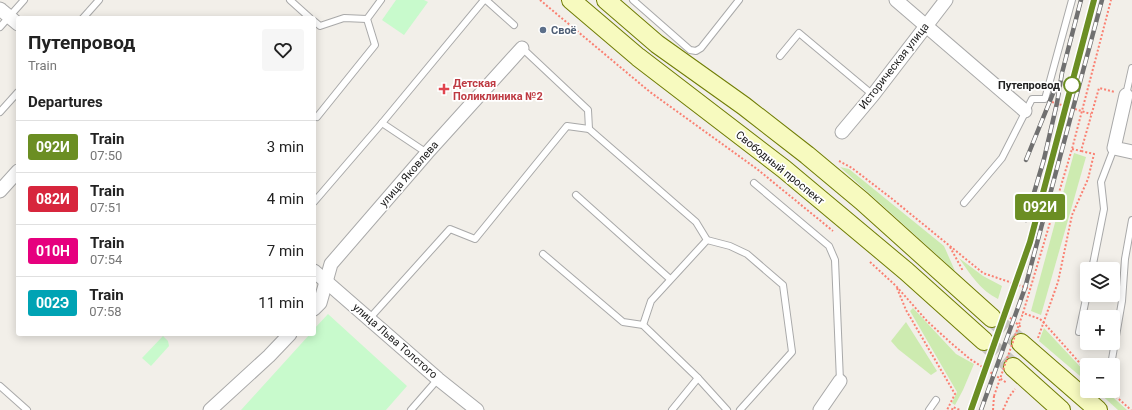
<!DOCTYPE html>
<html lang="en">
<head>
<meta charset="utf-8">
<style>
  body { margin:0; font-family:Roboto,sans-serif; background:#f6f6f6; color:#222; height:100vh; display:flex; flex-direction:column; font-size:15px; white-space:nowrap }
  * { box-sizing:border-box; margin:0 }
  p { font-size:13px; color:#767676 }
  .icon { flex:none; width:22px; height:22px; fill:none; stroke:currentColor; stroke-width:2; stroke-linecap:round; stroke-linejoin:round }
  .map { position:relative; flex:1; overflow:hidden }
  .sheet { position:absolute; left:16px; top:16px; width:300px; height:320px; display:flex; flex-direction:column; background:#fff; border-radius:4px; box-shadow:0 2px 10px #0003 }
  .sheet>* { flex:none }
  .badge { padding:0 8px; border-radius:3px; font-size:14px; line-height:26px }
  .fabs { position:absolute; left:1080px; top:262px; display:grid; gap:8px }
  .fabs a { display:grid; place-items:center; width:40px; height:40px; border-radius:4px; background:#fff; box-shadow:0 2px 10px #0003; font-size:20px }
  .map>.badge { position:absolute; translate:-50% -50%; box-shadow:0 0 0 2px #fff }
  h2 { padding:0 12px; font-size:15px; line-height:36px }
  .round { display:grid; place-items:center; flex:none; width:42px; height:42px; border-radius:4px; background:#f6f6f6 }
  .headline { display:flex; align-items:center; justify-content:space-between; height:68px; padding:0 12px }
  h1 { font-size:19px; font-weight:700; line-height:30px }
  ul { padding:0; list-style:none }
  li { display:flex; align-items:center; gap:12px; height:52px; padding:0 12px; border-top:1px solid #e0e0e0 }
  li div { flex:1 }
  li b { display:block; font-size:15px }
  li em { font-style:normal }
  li .badge { min-width:44px; font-weight:700; text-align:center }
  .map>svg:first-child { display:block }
  .grass { fill:#cdebb0 }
  .park { fill:#c8facc }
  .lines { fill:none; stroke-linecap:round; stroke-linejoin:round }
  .secondary-tunnel { stroke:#c8c6c1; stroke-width:18; stroke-dasharray:18 9; stroke-linecap:butt }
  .service-casing { stroke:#a9a9a9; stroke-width:8 }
  .minor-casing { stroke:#a9a9a9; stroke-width:15 }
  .secondary-casing { stroke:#707d05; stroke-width:20 }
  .path { stroke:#fa8072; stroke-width:2; stroke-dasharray:2 2; stroke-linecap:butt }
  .service { stroke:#fff; stroke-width:6 }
  .minor { stroke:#fff; stroke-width:13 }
  .secondary { stroke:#f7fabf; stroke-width:18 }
  .rail-casing { stroke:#707070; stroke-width:4.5 }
  .rail { stroke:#fff; stroke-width:3; stroke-dasharray:9; stroke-linecap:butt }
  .path-bridge { stroke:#fa8072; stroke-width:2; stroke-dasharray:2 2; stroke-linecap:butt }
  .line-casing { stroke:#fff; stroke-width:9 }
  .line { stroke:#6b8e23; stroke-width:6 }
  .service-dot { fill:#5c6f8a; stroke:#fff; stroke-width:1.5 }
  .stop-dot { fill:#fff; stroke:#6b8e23; stroke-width:2 }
  .health-dot { fill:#e0444e; stroke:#fff; stroke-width:1.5 }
  .labels { text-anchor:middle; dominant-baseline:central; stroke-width:3.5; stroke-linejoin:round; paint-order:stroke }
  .service-label { font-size:11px; font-weight:bold; fill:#4e5e75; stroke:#fff; text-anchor:start }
  .street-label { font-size:11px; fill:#222; stroke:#fff }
  .health-label { font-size:11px; font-weight:bold; fill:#be3a42; stroke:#fff; text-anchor:start }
  .stop-label { font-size:11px; font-weight:bold; fill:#222; stroke:#fff; text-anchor:end }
</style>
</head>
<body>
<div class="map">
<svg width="1132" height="410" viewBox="0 0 1132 410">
  <rect width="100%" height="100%" fill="#f2efe9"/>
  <!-- grass -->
  <g class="grass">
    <polygon points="1074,153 1086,157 1041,315 1031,311"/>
    <polygon points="840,167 849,169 944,246 955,271"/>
    <path d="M959 258 983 276 1002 286 998 299C981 291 970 274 959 258Z"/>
    <polygon points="913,308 956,354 974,364 963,390 955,405 952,403 957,392 910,311"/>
    <polygon points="906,322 937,371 931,375 898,349 891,341"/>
    <polygon points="1044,328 1087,374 1087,382 1039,341"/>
    <polygon points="1097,391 1106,391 1127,410 1118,410"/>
  </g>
  <!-- park -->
  <g class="park">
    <polygon points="396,0 424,0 428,2 404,35 382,20"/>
    <polygon points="328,314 407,386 386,410 241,410 310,334 314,334 314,329"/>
    <polygon points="163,336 168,341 169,346 151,366 142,358"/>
  </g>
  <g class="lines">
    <!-- secondary-tunnel -->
    <g class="secondary-tunnel">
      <polyline points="992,318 1021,343"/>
      <polyline points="984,341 1013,367"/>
    </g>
    <defs>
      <g id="service">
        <polyline points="290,0 310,18"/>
        <polyline points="486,0 514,25"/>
        <polyline points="633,0 690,50 696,51 701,48 739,0"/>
        <polyline points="83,18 99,0"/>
        <polyline points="314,21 320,26 344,18 367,19"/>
        <polyline points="0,27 24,0"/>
        <polyline points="522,48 588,110 589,129 696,222 707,240 730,246 747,254 783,285 792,352 740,410"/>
        <polyline points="780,56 799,33 873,95"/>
        <polyline points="1126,95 1132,68"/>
        <polyline points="0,112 18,92"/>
        <polyline points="317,117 375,45 367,19 381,0"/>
        <polyline points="382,123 427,153"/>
        <polyline points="754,183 829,246 835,260 840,381"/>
        <polyline points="576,195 670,279"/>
        <polyline points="314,202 382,123 484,0"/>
        <polyline points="964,203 1002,158 1032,99 1045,99 1072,0"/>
        <polyline points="543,254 623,322 643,325 698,378 727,410"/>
        <polyline points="1092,269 1104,209 1101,182 1114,148"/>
        <polyline points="369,319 450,229 475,239 567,126 589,129"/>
        <polyline points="643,325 651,301 707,240"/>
        <polyline points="1079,332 1087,294"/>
        <polyline points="1111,365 1122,301 1125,259 1132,220"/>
        <polyline points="0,386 27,410"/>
        <polyline points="411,410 438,379"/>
        <polyline points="672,410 698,378"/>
        <polyline points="929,410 936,400"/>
      </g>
      <g id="minor">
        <polyline points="896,0 1025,111"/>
        <polyline points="0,9 18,24"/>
        <polyline points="1126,95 1114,148 1132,152"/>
        <polyline points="842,132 873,95 946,0"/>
        <polyline points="0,191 18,171"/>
        <polyline points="314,271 438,379 477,410"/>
        <polyline points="314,309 320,303 331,264 427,153 522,48"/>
        <polyline points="210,410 269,356 290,334"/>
        <polyline points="820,410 840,381"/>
      </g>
      <g id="secondary">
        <polyline points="571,0 638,57 784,169 906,271 984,341"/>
        <polyline points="606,0 657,44 744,106 807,155 862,201 992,318"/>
        <polyline points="1021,343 1098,410"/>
        <polyline points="1013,367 1061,410"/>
      </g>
    </defs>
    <!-- service casing -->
    <use href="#service" class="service-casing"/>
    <!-- minor casing -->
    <use href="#minor" class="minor-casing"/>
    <!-- secondary casing -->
    <use href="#secondary" class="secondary-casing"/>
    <!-- path -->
    <g class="path">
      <polyline points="540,0 650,92 757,169 833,231"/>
      <polyline points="1052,102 1091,114"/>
      <polyline points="1072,149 1081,151 1099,88 1115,92"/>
      <polyline points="839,161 852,168 891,198 983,273 1030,289"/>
      <polyline points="950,247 963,271"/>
      <polyline points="870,262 896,286 927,321 951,343 970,359 1007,383"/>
      <polyline points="897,288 906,310 955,394 947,410"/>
      <polyline points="1007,315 1022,328"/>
      <polyline points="1038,338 1058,282 1072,215 1088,179 1094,154 1081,151"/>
      <polyline points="1087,371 1044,323 1040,319 1023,313 1072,149 1111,0"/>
      <polyline points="1110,391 1131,410"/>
      <polyline points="952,410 953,407 960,410"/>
      <polyline points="993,410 994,396"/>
      <polyline points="1003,410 1009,397 1015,389"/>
    </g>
    <!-- service -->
    <use href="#service" class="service"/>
    <!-- minor -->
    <use href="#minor" class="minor"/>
    <!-- secondary -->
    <use href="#secondary" class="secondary"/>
    <defs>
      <g id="rail">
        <polyline points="1026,160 1056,86"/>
        <polyline points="1026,220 1044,159 1057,103 1062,73 1081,0"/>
        <polyline points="971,410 1030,242 1094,0"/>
        <polyline points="981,410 1025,288 1102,0"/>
      </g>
    </defs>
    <!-- rail casing -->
    <use href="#rail" class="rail-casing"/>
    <!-- rail -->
    <use href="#rail" class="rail"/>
    <!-- path-bridge -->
    <polyline class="path-bridge" points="994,396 1023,313"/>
  </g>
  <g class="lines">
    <defs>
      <polyline id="line" points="971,410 1030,242 1094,0"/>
    </defs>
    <!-- line casing -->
    <use href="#line" class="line-casing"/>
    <!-- line -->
    <use href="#line" class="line"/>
  </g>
  <!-- markers -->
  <circle class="service-dot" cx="543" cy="30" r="4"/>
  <circle class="stop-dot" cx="1072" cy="85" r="8"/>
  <path class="health-dot" d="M442 83h4v4h4v4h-4v4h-4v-4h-4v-4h4z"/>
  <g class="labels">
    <!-- service labels -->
    <g class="service-label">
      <text x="551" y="30">Своё</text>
    </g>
    <!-- street labels -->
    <g class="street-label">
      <text transform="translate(894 66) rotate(-52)">Историческая улица</text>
      <text transform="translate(780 168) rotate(39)">Свободный проспект</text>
      <text transform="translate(409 174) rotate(-49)">улица Яковлева</text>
      <text transform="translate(395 341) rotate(41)">улица Льва Толстого</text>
    </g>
    <!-- health labels -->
    <g class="health-label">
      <text x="453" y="83">Детская<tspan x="453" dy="13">Поликлиника №2</tspan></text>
    </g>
    <!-- stop labels -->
    <g class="stop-label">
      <text x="1060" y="85">Путепровод</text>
    </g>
  </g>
</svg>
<div class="fabs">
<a><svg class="icon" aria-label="layers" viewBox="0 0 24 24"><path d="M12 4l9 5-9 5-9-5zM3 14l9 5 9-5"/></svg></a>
<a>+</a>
<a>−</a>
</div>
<b class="badge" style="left:1040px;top:207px;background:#6b8e23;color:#fff">092И</b>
<section class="sheet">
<div class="headline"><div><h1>Путепровод</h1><p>Train</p></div><a class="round"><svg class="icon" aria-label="heart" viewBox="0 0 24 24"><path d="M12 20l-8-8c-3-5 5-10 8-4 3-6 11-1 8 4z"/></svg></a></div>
<h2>Departures</h2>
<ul>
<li><span class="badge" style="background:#6b8e23;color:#fff">092И</span><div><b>Train</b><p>07:50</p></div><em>3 min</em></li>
<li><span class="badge" style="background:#d7263d;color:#fff">082И</span><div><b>Train</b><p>07:51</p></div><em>4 min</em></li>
<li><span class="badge" style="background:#e6007e;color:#fff">010Н</span><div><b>Train</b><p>07:54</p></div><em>7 min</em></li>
<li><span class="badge" style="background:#00a3b4;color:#fff">002Э</span><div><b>Train</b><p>07:58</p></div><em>11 min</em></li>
</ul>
</section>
</div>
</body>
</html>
